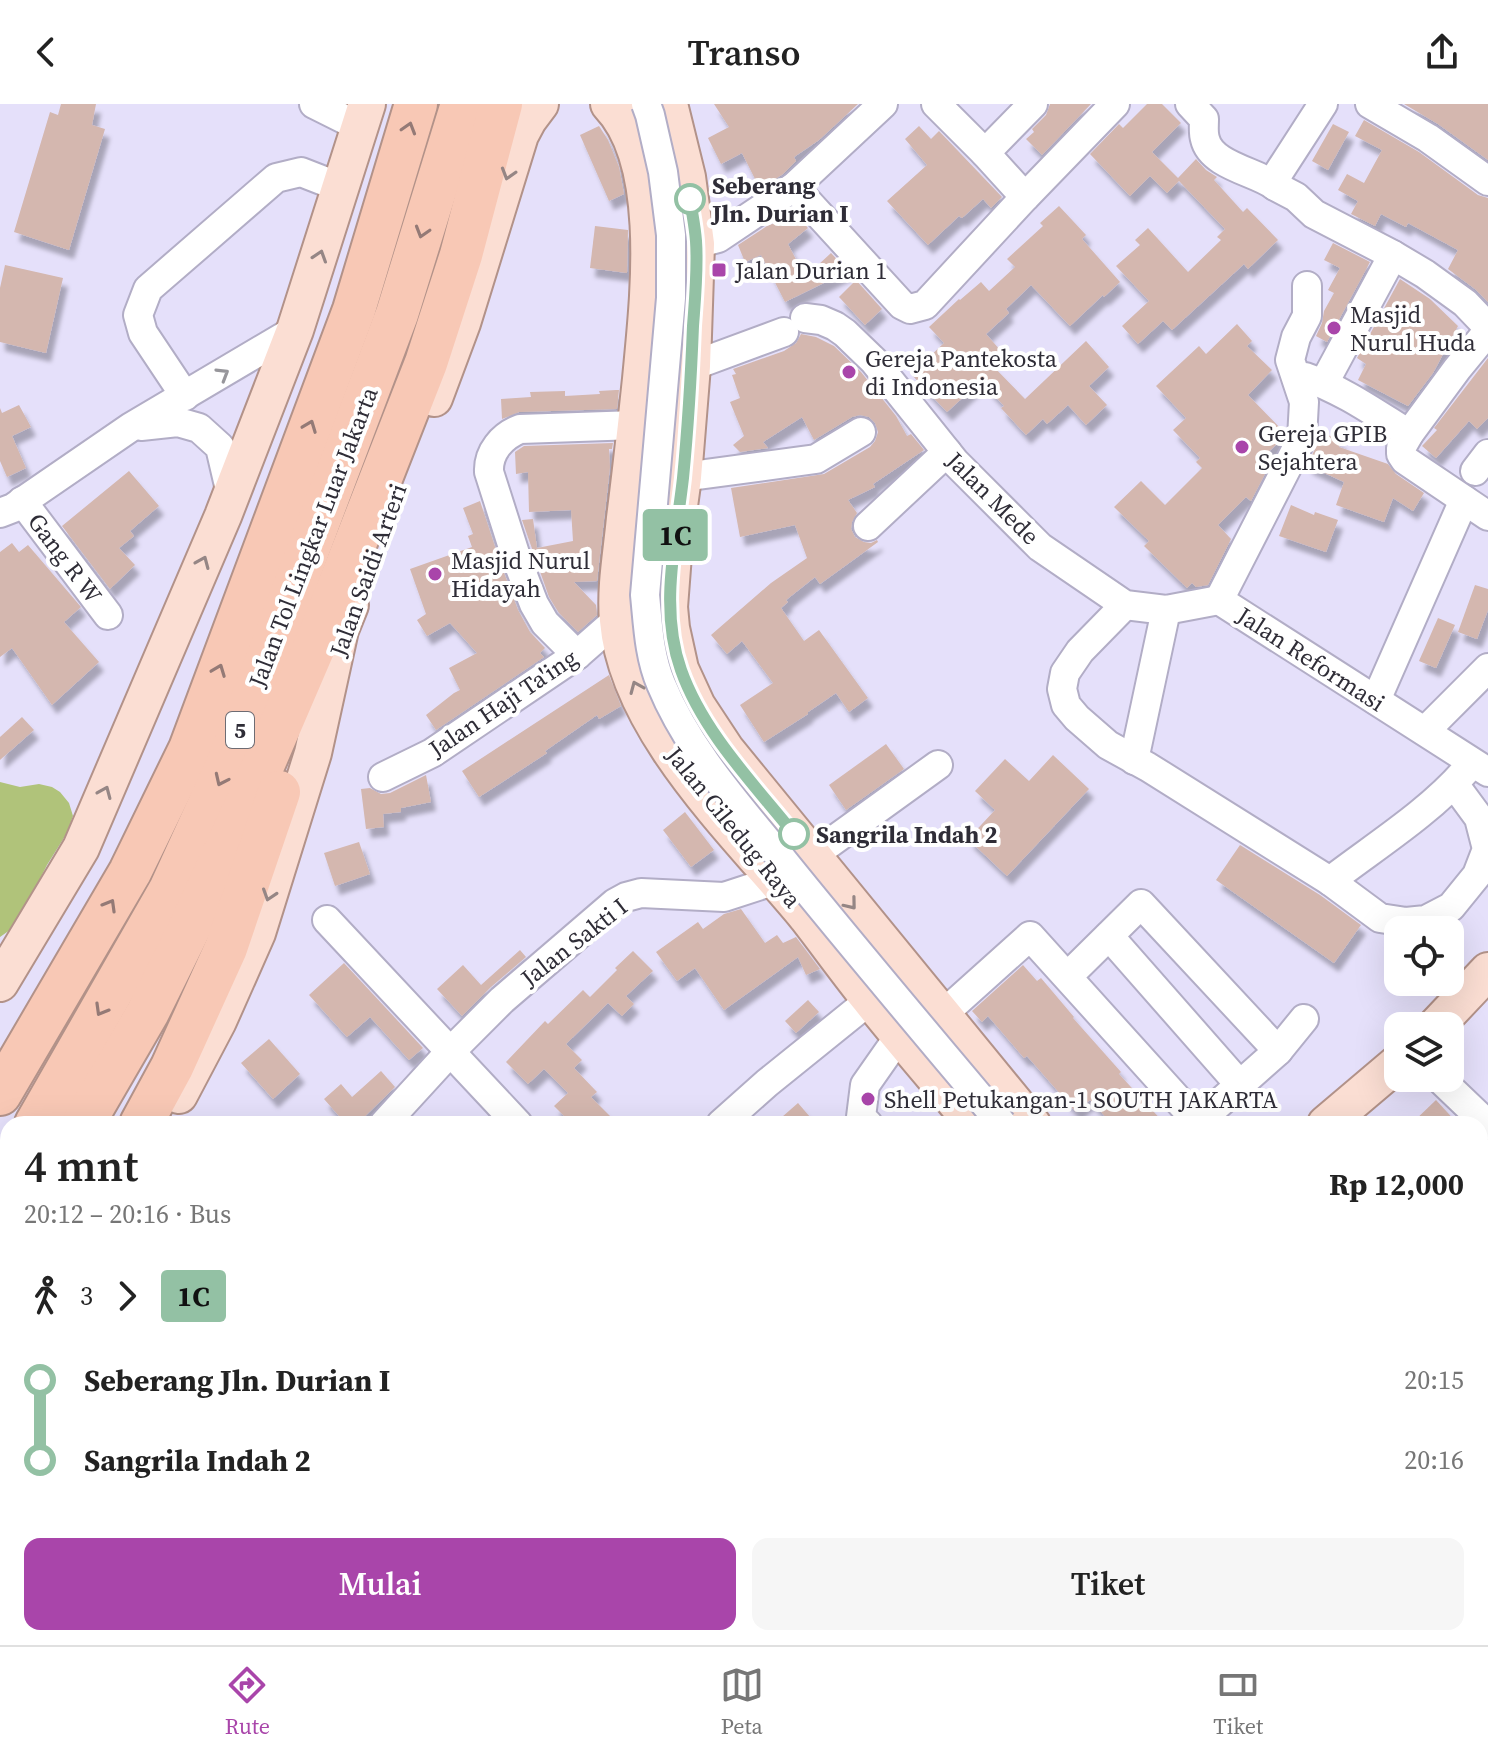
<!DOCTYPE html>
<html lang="id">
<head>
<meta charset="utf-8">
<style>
  body { margin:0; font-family:"Source Serif 4",serif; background:#f6f6f6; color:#222; height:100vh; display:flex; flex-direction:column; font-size:30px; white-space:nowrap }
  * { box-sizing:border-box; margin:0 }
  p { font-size:26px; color:#767676 }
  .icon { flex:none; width:44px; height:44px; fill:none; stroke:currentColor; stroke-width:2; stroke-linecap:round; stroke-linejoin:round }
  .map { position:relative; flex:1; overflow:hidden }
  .details { position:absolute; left:0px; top:1012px; width:1488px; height:530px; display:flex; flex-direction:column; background:#fff; border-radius:24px 24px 0 0; box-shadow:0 8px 32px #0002 }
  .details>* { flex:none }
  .badge { padding:0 16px; border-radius:6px; font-size:28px; line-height:52px }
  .buttons { position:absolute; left:1384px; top:812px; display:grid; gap:16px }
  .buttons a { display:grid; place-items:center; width:80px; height:80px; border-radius:16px; background:#fff; box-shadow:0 8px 32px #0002; font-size:40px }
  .map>.badge { position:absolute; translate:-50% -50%; box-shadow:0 0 0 4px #fff }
  .legs { display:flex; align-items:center; gap:12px; height:88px; padding:0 24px; font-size:26px }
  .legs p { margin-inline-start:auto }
  .head { display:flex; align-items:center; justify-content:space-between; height:136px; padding:0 24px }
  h1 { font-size:44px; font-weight:600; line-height:60px }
  .button { display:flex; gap:16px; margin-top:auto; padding:16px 24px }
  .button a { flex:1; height:92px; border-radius:16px; background:#a945aa; color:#fff; font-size:32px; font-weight:600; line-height:92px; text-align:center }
  .button a+a { background:#f6f6f6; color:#222 }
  ul { padding:0 24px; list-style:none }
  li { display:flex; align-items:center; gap:28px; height:80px; font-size:30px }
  li i { display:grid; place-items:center; width:12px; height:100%; margin:0 10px; background:currentColor }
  li i::after { content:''; width:20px; height:20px; margin:-10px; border:6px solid; border-radius:50%; background:#fff }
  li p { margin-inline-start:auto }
  li:first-child i { background:linear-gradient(#0000 50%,currentColor 0) }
  li:last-child i { background:linear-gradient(currentColor 50%,#0000 0) }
  header { display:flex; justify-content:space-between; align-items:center; height:104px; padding:0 24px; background:#fff; font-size:36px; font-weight:600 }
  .tab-bar { display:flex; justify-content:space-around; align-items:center; height:112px; border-top:2px solid #e0e0e0; background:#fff; font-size:22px; color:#767676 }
  .tab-bar a { display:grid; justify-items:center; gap:4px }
  .tab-bar .selected { color:#a945aa }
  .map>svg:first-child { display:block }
  .green { fill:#b0c37a }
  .building { fill:#d4b7af; filter:url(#shadow) }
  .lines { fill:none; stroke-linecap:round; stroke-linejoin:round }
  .minor-casing { stroke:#b2adc6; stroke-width:32 }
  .major-casing { stroke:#b29289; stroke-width:40 }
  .highway-casing { stroke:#b29289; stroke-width:46 }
  .minor { stroke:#fff; stroke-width:28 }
  .major { stroke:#fbded3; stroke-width:36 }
  .highway { stroke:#f8c8b5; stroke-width:42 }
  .minor-bridge-casing { stroke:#b2adc6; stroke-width:32; stroke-linecap:butt }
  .minor-bridge { stroke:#fff; stroke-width:28 }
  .oneway { stroke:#947a76 }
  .oneway2 { stroke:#958685 }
  .oneway3 { stroke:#97969b }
  .line-1-casing { stroke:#fff; stroke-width:18 }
  .line-1 { stroke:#93c1a4; stroke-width:12 }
  .stop-1-dot { fill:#fff; stroke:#93c1a4; stroke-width:4 }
  .poi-dot { fill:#a945aa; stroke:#fff; stroke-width:3 }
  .labels { text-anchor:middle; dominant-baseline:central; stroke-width:8; stroke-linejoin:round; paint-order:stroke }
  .shield { fill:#fff; stroke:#6d6c73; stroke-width:2 }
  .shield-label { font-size:22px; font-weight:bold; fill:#2f2d37 }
  .stop-label { font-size:24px; font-weight:bold; fill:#2f2d37; stroke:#fff; text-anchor:start }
  .poi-label { font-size:24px; fill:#2f2d37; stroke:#fff; text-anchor:start }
  .street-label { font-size:24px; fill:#2f2d37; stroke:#fff }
</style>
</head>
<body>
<header><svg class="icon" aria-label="back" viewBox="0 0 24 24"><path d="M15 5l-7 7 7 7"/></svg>Transo<svg class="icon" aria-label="share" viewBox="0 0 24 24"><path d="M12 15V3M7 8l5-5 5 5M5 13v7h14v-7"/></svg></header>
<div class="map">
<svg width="1488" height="1541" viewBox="0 0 1488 1541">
  <defs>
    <filter id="shadow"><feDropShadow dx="5" dy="9" stdDeviation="2" flood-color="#0004"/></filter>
  </defs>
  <rect width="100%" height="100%" fill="#e5e0fa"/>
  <!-- green -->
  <polygon class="green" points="0,678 20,683 39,680 52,683 60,688 69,699 73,712 67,729 47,761 17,821 0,833"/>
  <!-- building -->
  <g class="building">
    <polygon points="61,0 96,0 92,21 105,25 69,146 14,128 50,8 58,11"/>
    <polygon points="714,0 858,0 819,36 794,53 796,57 783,70 760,85 742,49 721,60 708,34 729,23"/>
    <polygon points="1050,0 1091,0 1042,51 1026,35 1034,28 1032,25 1046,11"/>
    <polygon points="1147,0 1162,0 1181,19 1152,48 1178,74 1196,55 1206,66 1217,73 1214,76 1243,108 1247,104 1278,136 1248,165 1244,160 1172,226 1163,217 1138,240 1122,222 1149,197 1116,162 1140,141 1135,136 1148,124 1188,168 1221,136 1217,133 1225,125 1179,77 1167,89 1150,72 1130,92 1090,50 1119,20 1123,24"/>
    <polygon points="1404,0 1488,0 1488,56 1438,20"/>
    <polygon points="1364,16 1419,48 1478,91 1488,94 1488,198 1475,185 1448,165 1458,146 1408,119 1406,123 1381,110 1375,122 1351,110 1358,97 1338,86 1347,70 1364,79 1382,46 1355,32"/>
    <polygon points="1333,20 1349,28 1328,66 1312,57"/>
    <polygon points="599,22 608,36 619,63 624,90 609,97 580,31"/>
    <polygon points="919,22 931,35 939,27 1002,93 991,104 983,95 962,114 959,112 928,141 887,97 927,61 905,35"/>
    <polygon points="1059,102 1086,131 1082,135 1120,178 1104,193 1103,191 1070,222 1031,181 1006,205 1009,209 986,230 1001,247 989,258 1025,295 1086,237 1109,263 1089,282 1107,301 1086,321 1068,301 1047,320 1043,315 1026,331 1001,304 1004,302 981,277 947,308 911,270 944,239 929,223 959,195 960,196 981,178 989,187 1015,163 1007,155 1043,122 1040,119"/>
    <polygon points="791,105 808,124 788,140 805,173 831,149 848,167 785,198 761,151 745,158 738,141 767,122 777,118 776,116"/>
    <polygon points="595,122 628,126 627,169 590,164"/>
    <polygon points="1333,139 1370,158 1327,238 1316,232 1322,219 1324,207 1334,189 1328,186 1340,164 1324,156"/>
    <polygon points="5,161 63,174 46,249 0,238 0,184"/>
    <polygon points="1400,175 1430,195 1458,222 1433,269 1408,302 1358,276 1366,260 1357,254"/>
    <polygon points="856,176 882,205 865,221 839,193"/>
    <polygon points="1237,220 1252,237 1247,242 1272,266 1248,291 1285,329 1283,334 1260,356 1268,364 1251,397 1246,393 1218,421 1231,435 1208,481 1196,483 1192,479 1187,484 1144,442 1149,437 1114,403 1141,377 1165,401 1202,364 1196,358 1200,354 1173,326 1186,314 1156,282 1199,242 1206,250"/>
    <polygon points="801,230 816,233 834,242 861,268 896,312 907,332 911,330 924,346 873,380 875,383 848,396 857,409 852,418 851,425 855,433 864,438 871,439 877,436 878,438 820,480 815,473 786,496 788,498 781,504 804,537 819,526 868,594 849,608 836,589 808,608 808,610 764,638 740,601 773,579 742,537 727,550 711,531 771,479 807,454 795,421 740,433 731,384 824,370 870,343 875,337 878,328 875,319 869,313 860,311 852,313 814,336 802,313 763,338 768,344 740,348 733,341 744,332 730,298 740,294 732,271 736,270 733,265 784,247 796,239"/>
    <polygon points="1488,254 1488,314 1477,325 1469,317 1436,354 1422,342 1437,326 1434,324"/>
    <polygon points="616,286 619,286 617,305 519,308 502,315 501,295 531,293 530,288 565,287 565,292 600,290 599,287"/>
    <polygon points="19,301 31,323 12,332 26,364 7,373 0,357 0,304 2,309"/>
    <polygon points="1319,327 1342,337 1339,343 1388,360 1396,370 1424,389 1413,407 1393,394 1384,418 1336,401 1344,378 1307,361 1317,341"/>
    <polygon points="613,339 612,345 609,345 610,363 597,477 574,478 596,501 597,511 578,528 559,509 549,493 522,416 533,415 537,444 573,437 571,406 529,408 528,368 516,370 515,348 524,342"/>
    <polygon points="129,367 159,402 130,427 134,432 119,444 135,461 110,485 62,422"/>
    <polygon points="480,397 501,461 518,506 530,528 545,544 540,549 544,553 436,626 426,611 454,589 460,586 449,564 477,549 450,519 427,532 417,516 426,510 410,465 472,443 468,432 473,430 463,404"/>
    <polygon points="1291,401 1314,411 1315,408 1338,416 1326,448 1279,432"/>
    <polygon points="12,439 19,448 28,441 81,503 64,518 99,558 52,601 12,544 0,553 0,448"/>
    <polygon points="1475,481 1488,485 1488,506 1477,535 1458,528"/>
    <polygon points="1438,514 1455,521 1436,564 1419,557"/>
    <polygon points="609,571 621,602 599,615 597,611 545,647 547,649 479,693 462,667"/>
    <polygon points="22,613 34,626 0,656 0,633"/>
    <polygon points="886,640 904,665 846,706 829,681"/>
    <polygon points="1053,651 1089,685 1007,772 968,735 995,706 975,687 1005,655 1029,677"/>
    <polygon points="426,671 431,698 401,704 401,708 383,710 384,723 366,725 361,685 370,684 381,690 390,689"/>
    <polygon points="685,708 714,746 691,763 663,726"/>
    <polygon points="359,738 370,770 335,782 324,749"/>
    <polygon points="1240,741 1320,791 1361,821 1334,859 1216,776"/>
    <polygon points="741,805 765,839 777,831 783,839 796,833 820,865 806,871 798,853 724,906 695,864 677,877 656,848 698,818 703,825 724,810"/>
    <polygon points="520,846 526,853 491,883 462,912 437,885 463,861 481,881"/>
    <polygon points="633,847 653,867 626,892 634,900 622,912 608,899 566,940 582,956 574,964 597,988 591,993 618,1020 572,1020 554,1002 568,989 544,965 528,980 506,958 545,917 548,920 583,886 590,893 617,866 615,864"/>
    <polygon points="344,859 423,944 409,956 370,913 347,933 309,891"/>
    <polygon points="1023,861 1037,877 1041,874 1074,913 1073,914 1121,968 1119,970 1165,1020 1112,1020 1090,996 1076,1008 1027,952 1024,954 988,912 982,918 972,907"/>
    <polygon points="808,896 819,908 796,929 785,917"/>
    <polygon points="269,935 300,970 273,995 241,959"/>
    <polygon points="381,967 395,983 357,1020 346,1020 324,995 341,980 352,993"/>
    <polygon points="1436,996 1458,1020 1411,1020"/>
    <polygon points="798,999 816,1020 774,1020"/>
  </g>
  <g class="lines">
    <defs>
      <g id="minor">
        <polyline points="314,0 360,23"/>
        <polyline points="936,0 985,49 1025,93 1115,0"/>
        <path d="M1190 0 1204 15C1204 22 1203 29 1205 35 1211 62 1258 68 1275 82"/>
        <polyline points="1323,0 1279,68 1275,82 1296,93 1314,110 1393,151 1425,170 1465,199 1488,223"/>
        <polyline points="1370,0 1428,34 1488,77"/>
        <polyline points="985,49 1033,0"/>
        <polyline points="794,83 902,201 910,205 925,201 1025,93"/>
        <polyline points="696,140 718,134 794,83 883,0"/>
        <polyline points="1307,182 1307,212 1296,233 1290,256 1304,298 1302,334 1219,496 1488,668"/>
        <polyline points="805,214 821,216 835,222 845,229 874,257 955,358 1040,443 1125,501 1166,506 1219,496"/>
        <polyline points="1488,227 1457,265 1409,330 1401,344 1401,350 1405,356 1488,412"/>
        <polyline points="692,262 784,228"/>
        <path d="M1305 273C1343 286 1375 309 1409 330"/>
        <polyline points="1324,279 1393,151"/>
        <polyline points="185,292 143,229 138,211 148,185 276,74 301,68 342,84"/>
        <polyline points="141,322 178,318 199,324 220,343 231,390"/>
        <polyline points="1475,367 1488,350"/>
        <polyline points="683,373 816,355 861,328"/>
        <polyline points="22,397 108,511"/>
        <polyline points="0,409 13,404 131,323 295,226"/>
        <polyline points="868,422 947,348"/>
        <polyline points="1125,501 1080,547 1065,569 1062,585 1066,601 1077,614 1108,641 1148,663 1330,777 1380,814 1406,818 1426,816 1451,803 1477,771 1487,745 1479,714 1454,680"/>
        <path d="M577 551 545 519 534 500 517 456 489 368C488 348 502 332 520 325L636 321"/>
        <polyline points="1376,596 1464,396"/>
        <polyline points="1425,627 1488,564"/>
        <polyline points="1134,656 1166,506"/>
        <polyline points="383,673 432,649 577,551 618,515"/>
        <path d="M1330 777C1374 743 1429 709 1466 666"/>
        <polyline points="327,816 518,1020"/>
        <polyline points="1109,832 1240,981"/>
        <polyline points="942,911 1030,832 1198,1018 1278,947 1141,800 1068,872"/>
        <polyline points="1278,947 1304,915"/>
        <polyline points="1439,974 1488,1021"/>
        <polyline points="384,1020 449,949 502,896 615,799 626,793 641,789 724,793 776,776 812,752 938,661"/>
        <polyline points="721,1020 767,979 870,896"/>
        <polyline points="868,1020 861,1013 865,981 900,931"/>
        <polyline points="1480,1308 1488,1300"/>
        <polyline points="996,1534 1002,1541"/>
        <polyline points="111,1541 119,1534"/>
        <polyline points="338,1541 345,1534"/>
        <polyline points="653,1541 660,1534"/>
        <polyline points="722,1541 728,1534"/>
        <polyline points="886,1541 893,1534"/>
      </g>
      <g id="major">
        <path d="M609 0C666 59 648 199 641 275 636 322 631 368 625 414 622 447 615 483 618 516 627 627 739 730 807 813 828 840 848 868 869 894 903 937 939 978 974 1020"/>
        <polyline points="669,0 687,73 696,140 692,262 683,373 674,438 669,503 671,524 680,565 697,602 726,646 1032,1020"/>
        <polyline points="434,294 462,219 520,31 528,16 540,0"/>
        <polyline points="0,879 81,744 223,412 295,226 367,0"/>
        <polyline points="1436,922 1488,867"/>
        <polyline points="179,991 218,917 257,829 313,649 340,526 350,501"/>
        <polyline points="1326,1020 1398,959"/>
        <polyline points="0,1260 8,1248"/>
        <polyline points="1428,1534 1434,1541"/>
        <polyline points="1467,1534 1473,1541"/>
      </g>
      <g id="highway">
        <polyline points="0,990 130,768 190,645 354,206 416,0"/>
        <polyline points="36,1020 170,786 227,661 397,210 462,0"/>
        <polyline points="83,1020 148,908 187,829 249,694 323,522 426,259 461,151 501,0"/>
        <polyline points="141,1020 172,963 226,844 279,688"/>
        <polyline points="0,1083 8,1069"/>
        <polyline points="0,1144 8,1132"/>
        <polyline points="0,1213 8,1203"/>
      </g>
    </defs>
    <!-- minor casing -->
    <use href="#minor" class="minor-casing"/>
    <!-- major casing -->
    <use href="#major" class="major-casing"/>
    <!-- highway casing -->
    <use href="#highway" class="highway-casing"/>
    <!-- minor -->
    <use href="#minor" class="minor"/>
    <!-- major -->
    <use href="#major" class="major"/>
    <!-- highway -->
    <use href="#highway" class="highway"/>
    <defs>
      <path id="minor-bridge" d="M646 0 650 11 663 68 671 131V194L645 491C648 520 649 552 661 580 689 648 739 702 785 759 856 847 929 933 1002 1020"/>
    </defs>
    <!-- minor-bridge casing -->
    <use href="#minor-bridge" class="minor-bridge-casing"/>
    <!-- minor-bridge -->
    <use href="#minor-bridge" class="minor-bridge"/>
  </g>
  <!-- one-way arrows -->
  <defs><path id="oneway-chevron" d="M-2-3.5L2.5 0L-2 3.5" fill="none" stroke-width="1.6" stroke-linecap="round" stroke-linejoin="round" transform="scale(2)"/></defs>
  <g class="oneway">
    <use href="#oneway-chevron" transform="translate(409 24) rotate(-73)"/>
    <use href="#oneway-chevron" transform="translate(422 128) rotate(107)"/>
    <use href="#oneway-chevron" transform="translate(310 322) rotate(-69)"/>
    <use href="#oneway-chevron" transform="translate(219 566) rotate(-69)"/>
    <use href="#oneway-chevron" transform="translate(221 676) rotate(115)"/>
    <use href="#oneway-chevron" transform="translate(110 801) rotate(-60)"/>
    <use href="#oneway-chevron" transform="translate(101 906) rotate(120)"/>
  </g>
  <g class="oneway2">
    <use href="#oneway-chevron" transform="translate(508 70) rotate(107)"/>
    <use href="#oneway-chevron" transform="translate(320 152) rotate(-72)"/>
    <use href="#oneway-chevron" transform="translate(203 458) rotate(-67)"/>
    <use href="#oneway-chevron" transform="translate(636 583) rotate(-113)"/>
    <use href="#oneway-chevron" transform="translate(105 688) rotate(-67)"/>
    <use href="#oneway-chevron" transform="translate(269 791) rotate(108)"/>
    <use href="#oneway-chevron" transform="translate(851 800) rotate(51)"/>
  </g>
  <use class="oneway3" href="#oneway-chevron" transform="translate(223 270) rotate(-31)"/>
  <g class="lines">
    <defs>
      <path id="line-1" d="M690 95C692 109 695 123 696 137 698 165 695 195 693 222 691 273 688 323 683 374 676 437 659 504 681 566 703 628 753 679 794 730"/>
    </defs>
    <!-- line-1 casing -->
    <use href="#line-1" class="line-1-casing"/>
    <!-- line-1 -->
    <use href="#line-1" class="line-1"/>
  </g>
  <!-- markers -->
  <g class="stop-1-dot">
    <circle cx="690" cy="95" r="14"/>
    <circle cx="794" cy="730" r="14"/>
  </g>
  <g class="poi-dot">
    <rect x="711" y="158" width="16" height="16" rx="4"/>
    <circle cx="1334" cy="224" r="8"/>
    <circle cx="849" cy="268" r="8"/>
    <circle cx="1242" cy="343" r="8"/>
    <circle cx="435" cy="470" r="8"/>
    <circle cx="868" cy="995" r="8"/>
  </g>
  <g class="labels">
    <!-- shield labels -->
    <rect class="shield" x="226" y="608" width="28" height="36" rx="6"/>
    <g class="shield-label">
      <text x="240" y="626">5</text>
    </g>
    <!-- stop labels -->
    <g class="stop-label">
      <text x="712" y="81">Seberang<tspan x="712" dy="28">Jln. Durian I</tspan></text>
      <text x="816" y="730">Sangrila Indah 2</text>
    </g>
    <!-- poi labels -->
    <g class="poi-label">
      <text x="735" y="166">Jalan Durian 1</text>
      <text x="1350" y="210">Masjid<tspan x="1350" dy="28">Nurul Huda</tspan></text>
      <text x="865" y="254">Gereja Pantekosta<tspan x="865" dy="28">di Indonesia</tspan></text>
      <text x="1258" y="329">Gereja GPIB<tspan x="1258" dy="28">Sejahtera</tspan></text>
      <text x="451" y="456">Masjid Nurul<tspan x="451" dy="28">Hidayah</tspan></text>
      <text x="884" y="995">Shell Petukangan-1 SOUTH JAKARTA</text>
    </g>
    <!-- street labels -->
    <g class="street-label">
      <text transform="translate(993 394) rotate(45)">Jalan Mede</text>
      <text transform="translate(313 433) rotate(-69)">Jalan Tol Lingkar Luar Jakarta</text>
      <text transform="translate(65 454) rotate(53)">Gang R W</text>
      <text transform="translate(368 466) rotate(-70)">Jalan Saidi Arteri</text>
      <text transform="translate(1311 555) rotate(33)">Jalan Reformasi</text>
      <text transform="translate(503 599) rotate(-34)">Jalan Haji Ta'ing</text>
      <text transform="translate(734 723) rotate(51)">Jalan Ciledug Raya</text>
      <text transform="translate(574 838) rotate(-38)">Jalan Sakti I</text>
    </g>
  </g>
</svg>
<div class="buttons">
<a><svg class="icon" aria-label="locate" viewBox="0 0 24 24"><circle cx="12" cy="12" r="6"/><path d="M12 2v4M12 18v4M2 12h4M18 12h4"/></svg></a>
<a><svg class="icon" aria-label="layers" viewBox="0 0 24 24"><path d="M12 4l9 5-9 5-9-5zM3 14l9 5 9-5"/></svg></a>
</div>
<b class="badge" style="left:675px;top:431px;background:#93c1a4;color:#111">1C</b>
<section class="details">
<div class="head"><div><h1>4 mnt</h1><p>20:12 – 20:16 · Bus</p></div><b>Rp 12,000</b></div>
<div class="legs"><svg class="icon" aria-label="walk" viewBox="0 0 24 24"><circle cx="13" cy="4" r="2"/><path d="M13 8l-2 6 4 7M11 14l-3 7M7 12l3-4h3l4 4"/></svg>3<svg class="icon" aria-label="forward" viewBox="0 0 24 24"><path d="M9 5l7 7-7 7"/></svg><b class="badge" style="background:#93c1a4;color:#111">1C</b></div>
<ul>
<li><i style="color:#93c1a4"></i><b>Seberang Jln. Durian I</b><p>20:15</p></li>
<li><i style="color:#93c1a4"></i><b>Sangrila Indah 2</b><p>20:16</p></li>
</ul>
<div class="button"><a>Mulai</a><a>Tiket</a></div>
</section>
</div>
<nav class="tab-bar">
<a class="selected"><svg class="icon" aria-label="directions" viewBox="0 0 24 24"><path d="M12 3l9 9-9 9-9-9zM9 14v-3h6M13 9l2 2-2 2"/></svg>Rute</a>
<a><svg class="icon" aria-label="map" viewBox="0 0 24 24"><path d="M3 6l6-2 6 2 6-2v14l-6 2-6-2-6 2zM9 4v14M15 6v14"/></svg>Peta</a>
<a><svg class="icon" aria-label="tickets" viewBox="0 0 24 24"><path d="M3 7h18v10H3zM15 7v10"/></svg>Tiket</a>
</nav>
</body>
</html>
